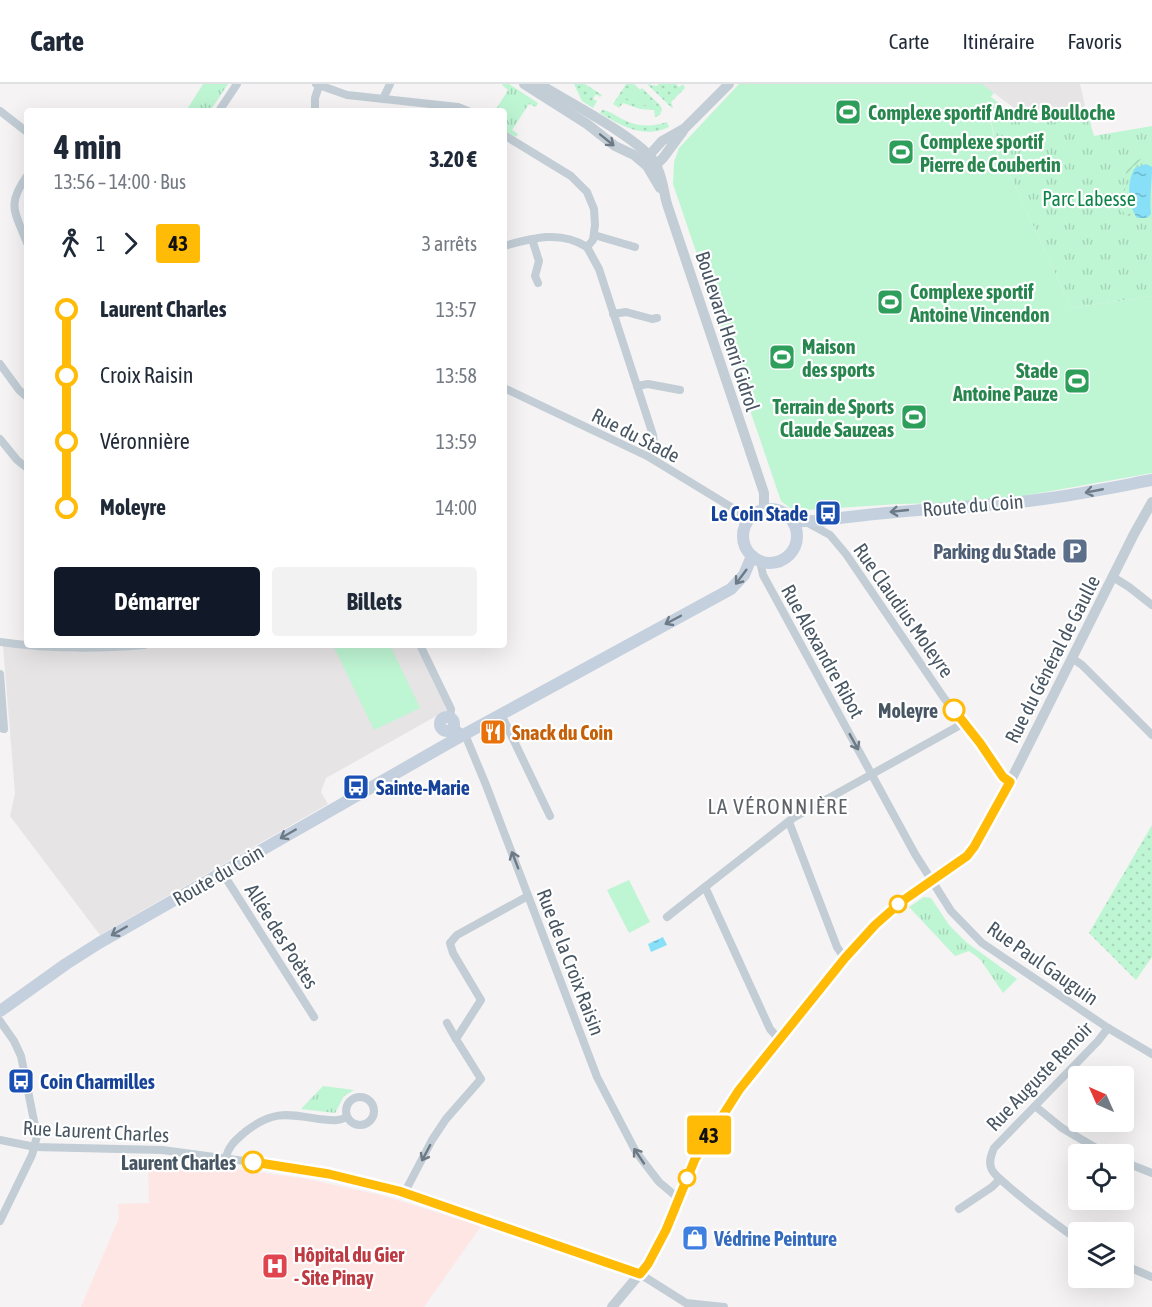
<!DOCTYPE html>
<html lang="fr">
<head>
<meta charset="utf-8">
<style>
  body { margin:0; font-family:"Asap Condensed",sans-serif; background:#f2f2f3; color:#1f2937; height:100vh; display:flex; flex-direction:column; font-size:22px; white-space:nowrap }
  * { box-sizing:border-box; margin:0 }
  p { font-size:20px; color:#747a83 }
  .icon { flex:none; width:33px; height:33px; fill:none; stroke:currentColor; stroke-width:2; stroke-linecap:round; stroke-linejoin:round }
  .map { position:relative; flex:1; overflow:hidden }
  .sheet { position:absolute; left:24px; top:24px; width:483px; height:540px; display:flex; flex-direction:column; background:#fff; border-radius:6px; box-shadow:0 6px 24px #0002 }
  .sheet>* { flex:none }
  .badge { padding:0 12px; border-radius:4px; font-size:21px; line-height:39px }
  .needle { width:39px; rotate:315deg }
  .tools { position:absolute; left:1068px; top:982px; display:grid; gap:12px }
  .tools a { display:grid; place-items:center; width:66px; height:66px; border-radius:6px; background:#fff; box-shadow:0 6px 24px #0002; font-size:30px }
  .map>.badge { position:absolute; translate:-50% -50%; box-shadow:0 0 0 3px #fff }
  .legs { display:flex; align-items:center; gap:9px; height:66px; padding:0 30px; font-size:20px }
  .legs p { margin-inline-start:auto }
  .overview { display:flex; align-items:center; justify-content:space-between; height:102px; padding:0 30px }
  h1 { font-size:33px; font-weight:700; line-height:45px }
  .cta { display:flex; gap:12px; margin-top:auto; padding:12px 30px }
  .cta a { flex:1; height:69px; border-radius:6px; background:#111827; color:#fff; font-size:24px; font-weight:700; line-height:69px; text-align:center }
  .cta a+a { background:#f2f2f3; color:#1f2937 }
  ul { padding:0 30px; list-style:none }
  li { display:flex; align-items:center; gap:21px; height:66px; font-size:22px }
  li i { display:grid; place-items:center; width:9px; height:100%; margin:0 8px; background:currentColor }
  li i::after { content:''; width:15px; height:15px; margin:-8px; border:4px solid; border-radius:50%; background:#fff }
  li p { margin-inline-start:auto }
  li:first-child i { background:linear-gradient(#0000 50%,currentColor 0) }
  li:last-child i { background:linear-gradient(currentColor 50%,#0000 0) }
  header { display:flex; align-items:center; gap:36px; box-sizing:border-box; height:84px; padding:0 30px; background:#fff; border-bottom:2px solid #e0e1e3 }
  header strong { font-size:28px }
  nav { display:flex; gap:33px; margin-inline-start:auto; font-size:21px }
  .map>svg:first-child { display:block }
  .education { fill:#e6e4e5 }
  .medical { fill:#fee6e4 }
  .grass { fill:url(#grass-dots) }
  .park { fill:url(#park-tufts) }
  .garden { fill:url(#garden-furrows) }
  .pitch { fill:#bef5d3 }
  .water { fill:url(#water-ripples) }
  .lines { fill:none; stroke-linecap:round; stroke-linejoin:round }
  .minor { stroke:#c2cdd5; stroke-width:8 }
  .tertiary { stroke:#c2cdd5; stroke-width:10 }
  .secondary { stroke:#c4d0dd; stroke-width:12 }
  .oneway { stroke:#6d7a85 }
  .oneway2 { stroke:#6d7b88 }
  .line-1-casing { stroke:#fff; stroke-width:14 }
  .line-1 { stroke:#ffbb06; stroke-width:9 }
  .stop-1-dot { fill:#fff; stroke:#ffbb06; stroke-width:3 }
  .labels { text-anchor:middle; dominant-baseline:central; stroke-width:4.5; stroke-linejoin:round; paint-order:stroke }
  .leisure-label { font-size:20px; font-weight:bold; fill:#27864d; stroke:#fff; text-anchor:start }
  .park-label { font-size:20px; fill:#0c8448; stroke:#fff }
  .street-label { font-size:20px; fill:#485663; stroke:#fff }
  .transit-label { font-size:20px; font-weight:bold; fill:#164399; stroke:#fff; text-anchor:start }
  .service-label { font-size:20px; font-weight:bold; fill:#4e5e75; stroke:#fff; text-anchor:end }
  .stop-label { font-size:20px; font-weight:bold; fill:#485663; stroke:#fff; text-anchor:end }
  .food-label { font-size:20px; font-weight:bold; fill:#c56008; stroke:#fff; text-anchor:start }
  .shop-label { font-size:20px; font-weight:bold; fill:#366cbe; stroke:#fff; text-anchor:start }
  .health-label { font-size:20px; font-weight:bold; fill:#be3a42; stroke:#fff; text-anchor:start }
  .neighbourhood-label { font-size:21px; letter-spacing:1.5px; fill:#5e6369; stroke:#fff }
</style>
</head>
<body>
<header>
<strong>Carte</strong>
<nav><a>Carte</a><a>Itinéraire</a><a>Favoris</a></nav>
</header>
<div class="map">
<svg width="1152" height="1223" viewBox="0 0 1152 1223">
  <defs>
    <pattern id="grass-dots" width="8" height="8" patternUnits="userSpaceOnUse" patternTransform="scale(1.5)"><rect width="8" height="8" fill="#bef5d3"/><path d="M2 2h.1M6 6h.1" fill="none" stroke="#a5d4b8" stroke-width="1.8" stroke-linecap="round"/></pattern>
    <pattern id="park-tufts" width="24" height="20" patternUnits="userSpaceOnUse" patternTransform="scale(1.5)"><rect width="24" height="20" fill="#bef5d3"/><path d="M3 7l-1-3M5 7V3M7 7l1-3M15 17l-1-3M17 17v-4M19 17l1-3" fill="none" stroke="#a5d4b8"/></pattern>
    <pattern id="garden-furrows" width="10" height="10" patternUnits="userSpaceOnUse" patternTransform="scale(1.5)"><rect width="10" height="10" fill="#bef5d3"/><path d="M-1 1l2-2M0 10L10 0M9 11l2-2" fill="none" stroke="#a5d4b8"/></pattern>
    <pattern id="water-ripples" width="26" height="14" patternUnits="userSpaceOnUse" patternTransform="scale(1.5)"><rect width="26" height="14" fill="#87e0f7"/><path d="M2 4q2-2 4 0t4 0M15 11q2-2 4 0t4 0" fill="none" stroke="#70b8cc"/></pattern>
  </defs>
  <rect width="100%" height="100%" fill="#f5f3f3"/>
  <!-- education -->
  <g class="education">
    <polygon points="982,0 1080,0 1085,22 1042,34 1030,33 1018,27"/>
    <polygon points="171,561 416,561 447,626 326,694 321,708 328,720 100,851 10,732 15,709 3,562 74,568"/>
  </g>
  <!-- medical -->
  <polygon class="medical" points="148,1075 174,1076 307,1095 384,1112 481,1142 424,1223 81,1223 119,1134 118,1120 149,1119"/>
  <!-- grass -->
  <g class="grass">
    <polygon points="574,0 585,0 602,11 600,13 596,10 593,15 597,17 593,24 582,17"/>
    <polygon points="626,0 634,0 623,13 657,22 640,6 642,4 660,21 662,25 660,31 655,33 654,26 640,25 623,19 619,24 613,20"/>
    <polygon points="647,0 657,2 659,0 676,0 679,3 683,0 685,4 671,18 673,23 672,24"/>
    <path d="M602 26C611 27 617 33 624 36 638 43 653 43 667 38L669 43C643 55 622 42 600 29Z"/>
    <polygon points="1152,741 1152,873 1136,896 1089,849"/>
  </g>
  <!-- park -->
  <g class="park">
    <polygon points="203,0 228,0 210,27 186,27"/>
    <polygon points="503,0 509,0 538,19 536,23 529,20 512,46 518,50 516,53 504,47 504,27 495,27 508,6 502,1"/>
    <polygon points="634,0 657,22 655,25 622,13"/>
    <path d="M990 12C1005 24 1018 36 1037 39L1077 29H1084L1089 35 1094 52 1152 42V212L1071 224 1009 89 1002 90 987 16Z"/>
    <polygon points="924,813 931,814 949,841 966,858 1017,895 1003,909 980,875 969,867 955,872 909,823"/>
    <polygon points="323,1002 354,1006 344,1012 335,1029 301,1025"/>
  </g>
  <!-- garden -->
  <path class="garden" d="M1142 75 1147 77 1133 82C1122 97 1122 122 1135 136L1125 130 1119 122 1122 121 1127 82 1131 77Z"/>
  <!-- pitch -->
  <g class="pitch">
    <polygon points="739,0 982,0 994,9 987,17 1001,90 1009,89 1071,224 1152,212 1152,389 989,418 898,420 806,426 790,424 781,417 673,100 674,78 679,64"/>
    <polygon points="333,561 390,561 420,624 374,646"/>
    <polygon points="629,796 650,838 629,849 607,806"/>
  </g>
  <!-- water -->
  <g class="water">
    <path d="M1146 80 1152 83C1152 99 1149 114 1151 130L1147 134H1137C1128 120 1126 98 1135 84Z"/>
    <polygon points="663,853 667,861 651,868 648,860"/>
  </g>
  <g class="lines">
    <!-- minor -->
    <g class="minor">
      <polyline points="316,0 347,11 458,23 468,27"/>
      <polyline points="383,15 390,0"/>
      <polyline points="0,27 27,48"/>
      <polyline points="219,27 237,0"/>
      <polyline points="315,27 315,14 319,2"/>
      <polyline points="504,51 571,92 587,108 594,125 595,141 593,156 587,163 599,185 653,351 654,360 649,373"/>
      <path d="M27 92C6 121 15 128 27 159"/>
      <polyline points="594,151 635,163"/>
      <polyline points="532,155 539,177 535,192 538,199"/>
      <path d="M504 162C533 154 560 146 587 163"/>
      <polyline points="613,230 626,228 652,235 657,234"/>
      <polyline points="0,280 19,306 27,313"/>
      <polyline points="637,302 648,300 680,306"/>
      <polyline points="504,304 649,373 749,434"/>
      <polyline points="0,355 17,376 27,384"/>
      <polyline points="808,439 830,451 846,470 944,614 980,659 1003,693 1010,698"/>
      <polyline points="760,477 763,491 915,770 951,827 982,859 1108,944 1152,970"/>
      <polyline points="1113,493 1129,503 1152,521"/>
      <path d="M0 558C48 565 96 565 144 561"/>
      <polyline points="420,561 451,625 450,635"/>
      <polyline points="1072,574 1082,581 1152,651"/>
      <polyline points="0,590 4,645 0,644"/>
      <polyline points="501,630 550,732"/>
      <polyline points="453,642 466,653 486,701 597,993 636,1068 659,1098 678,1114"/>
      <polyline points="789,738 837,863 845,875"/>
      <polyline points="222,788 314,933"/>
      <polyline points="667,833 705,803"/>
      <polyline points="0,937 14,957 21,972 37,1052 32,1071 0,1137"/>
      <polyline points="447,939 456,955"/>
      <polyline points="779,955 770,945 705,803 793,734 964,639"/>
      <circle cx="360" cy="1027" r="14"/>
      <polyline points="1035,1022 1062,1044 1108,1071"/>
      <polyline points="0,1056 35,1063 162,1066 282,1082 357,1096 439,1121 640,1190 686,1219 724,1223"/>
      <path d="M226 1074C228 1062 236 1056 245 1048 273 1026 287 1030 319 1035 330 1036 337 1038 347 1033"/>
      <polyline points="1124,1078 1152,1089"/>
      <polyline points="407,1104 432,1056 446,1035 481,995 456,955 481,916 453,869 450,859 457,851 528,812"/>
      <polyline points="959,1125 992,1103 1000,1095"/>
      <path d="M1078 1156C1054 1139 1031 1122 1008 1102 1003 1097 995 1092 992 1086 988 1079 991 1071 994 1064L1098 957 1108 944"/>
      <polyline points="1124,1181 1152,1193"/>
    </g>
    <!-- tertiary -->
    <g class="tertiary">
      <polyline points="524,0 587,40 615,62 634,71 647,82 660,104"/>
      <path d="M539 0C565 16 641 55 655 79 663 92 663 106 667 120L764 409V425"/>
      <polyline points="645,76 662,57 685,44 729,0"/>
      <polyline points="652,85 663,74 683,47"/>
      <polyline points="612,1223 648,1180 666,1146 695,1075 739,1006 845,875 875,841 901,818 958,780 974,763 1010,698 1134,450 1152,418"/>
    </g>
    <!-- secondary -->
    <g class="secondary">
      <circle cx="770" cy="452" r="27"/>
      <path d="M794 439C801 435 812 438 820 437 882 427 945 425 1007 419 1056 415 1104 405 1152 396"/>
      <circle cx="447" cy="640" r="7"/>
      <polyline points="0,927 66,880 99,859 454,656 731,505 744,491 752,472"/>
    </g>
  </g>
  <!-- one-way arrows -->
  <defs><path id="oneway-shaft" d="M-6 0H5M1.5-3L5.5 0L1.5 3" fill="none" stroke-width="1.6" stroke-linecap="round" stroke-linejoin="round" transform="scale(1.5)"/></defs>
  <g class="oneway">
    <use href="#oneway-shaft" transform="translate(607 56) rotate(39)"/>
    <use href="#oneway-shaft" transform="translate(854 658) rotate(61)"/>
    <use href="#oneway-shaft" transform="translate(515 776) rotate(-111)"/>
    <use href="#oneway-shaft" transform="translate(426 1069) rotate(118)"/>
    <use href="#oneway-shaft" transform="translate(639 1072) rotate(-124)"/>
  </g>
  <g class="oneway2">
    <use href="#oneway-shaft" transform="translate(1094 407) rotate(169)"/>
    <use href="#oneway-shaft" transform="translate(899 427) rotate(174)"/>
    <use href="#oneway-shaft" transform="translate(741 493) rotate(127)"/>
    <use href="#oneway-shaft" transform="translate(673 536) rotate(152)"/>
    <use href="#oneway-shaft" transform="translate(288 750) rotate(150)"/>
    <use href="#oneway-shaft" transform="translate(119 847) rotate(150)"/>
  </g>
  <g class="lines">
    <defs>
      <polyline id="line-1" points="253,1078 329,1090 399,1107 640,1190 648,1180 666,1146 695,1075 739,1006 845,874 875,841 901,818 967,772 974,763 1010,698 1003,693 980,659 954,626"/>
    </defs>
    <!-- line-1 casing -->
    <use href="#line-1" class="line-1-casing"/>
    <!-- line-1 -->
    <use href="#line-1" class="line-1"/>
  </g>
  <!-- icons -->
  <defs>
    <symbol id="stadium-square" viewBox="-11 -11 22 22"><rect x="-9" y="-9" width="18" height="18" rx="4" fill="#2e9e5b" stroke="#fff"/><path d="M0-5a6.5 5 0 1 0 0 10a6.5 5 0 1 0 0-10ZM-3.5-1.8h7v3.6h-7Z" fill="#fff"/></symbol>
    <symbol id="bus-square" viewBox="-11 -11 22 22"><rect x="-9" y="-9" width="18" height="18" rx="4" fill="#1a4fb4" stroke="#fff"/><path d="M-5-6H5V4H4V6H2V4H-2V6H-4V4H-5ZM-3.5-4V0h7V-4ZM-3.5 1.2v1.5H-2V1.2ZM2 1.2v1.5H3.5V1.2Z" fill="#fff"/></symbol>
    <symbol id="parking-square" viewBox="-11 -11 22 22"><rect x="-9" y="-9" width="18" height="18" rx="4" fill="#5c6f8a" stroke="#fff"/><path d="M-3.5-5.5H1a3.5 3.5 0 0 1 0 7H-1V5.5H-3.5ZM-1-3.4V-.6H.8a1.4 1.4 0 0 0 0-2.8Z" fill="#fff"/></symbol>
    <symbol id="restaurant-square" viewBox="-11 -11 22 22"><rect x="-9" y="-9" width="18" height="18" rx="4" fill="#e8710a" stroke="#fff"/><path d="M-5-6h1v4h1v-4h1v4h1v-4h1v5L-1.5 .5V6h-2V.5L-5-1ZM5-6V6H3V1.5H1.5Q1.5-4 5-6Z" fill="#fff"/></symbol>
    <symbol id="shop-square" viewBox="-11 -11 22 22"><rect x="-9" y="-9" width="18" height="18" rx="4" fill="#3f7fe0" stroke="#fff"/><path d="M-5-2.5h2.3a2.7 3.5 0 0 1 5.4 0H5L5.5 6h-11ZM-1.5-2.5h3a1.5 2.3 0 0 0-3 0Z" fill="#fff"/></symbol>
    <symbol id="hospital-square" viewBox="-11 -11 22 22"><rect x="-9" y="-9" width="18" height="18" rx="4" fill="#e0444e" stroke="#fff"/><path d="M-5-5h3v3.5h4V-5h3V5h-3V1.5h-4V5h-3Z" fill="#fff"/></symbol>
  </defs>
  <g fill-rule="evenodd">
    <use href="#stadium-square" x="833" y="13" width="30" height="30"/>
    <use href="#stadium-square" x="886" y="53" width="30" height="30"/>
    <use href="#stadium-square" x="875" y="203" width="30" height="30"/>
    <use href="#stadium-square" x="767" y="258" width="30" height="30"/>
    <use href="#stadium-square" x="1062" y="282" width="30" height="30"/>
    <use href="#stadium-square" x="899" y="318" width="30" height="30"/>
    <use href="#bus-square" x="813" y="414" width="30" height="30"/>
    <use href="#parking-square" x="1060" y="452" width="30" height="30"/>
    <use href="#restaurant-square" x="478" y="633" width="30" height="30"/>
    <use href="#bus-square" x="341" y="688" width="30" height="30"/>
    <use href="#bus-square" x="6" y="982" width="30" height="30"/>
    <use href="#shop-square" x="680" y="1139" width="30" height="30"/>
    <use href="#hospital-square" x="260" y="1167" width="30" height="30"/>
  </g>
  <!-- markers -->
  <g class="stop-1-dot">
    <circle cx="954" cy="626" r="10"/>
    <circle cx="898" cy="820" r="8"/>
    <circle cx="253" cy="1078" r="10"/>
    <circle cx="687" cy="1094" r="8"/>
  </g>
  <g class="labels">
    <!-- leisure labels -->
    <g class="leisure-label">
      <text x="868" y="28">Complexe sportif André Boulloche</text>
      <text x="920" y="57">Complexe sportif<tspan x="920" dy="23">Pierre de Coubertin</tspan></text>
      <text x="910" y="207">Complexe sportif<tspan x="910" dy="23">Antoine Vincendon</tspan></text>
      <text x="802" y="262">Maison<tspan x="802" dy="23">des sports</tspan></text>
      <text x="1058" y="286" text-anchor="end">Stade<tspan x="1058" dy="23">Antoine Pauze</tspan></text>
      <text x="894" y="322" text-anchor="end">Terrain de Sports<tspan x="894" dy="23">Claude Sauzeas</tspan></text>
    </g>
    <!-- park labels -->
    <g class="park-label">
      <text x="1089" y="114">Parc Labesse</text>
    </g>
    <!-- street labels -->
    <g class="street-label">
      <text transform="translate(728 247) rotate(72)">Boulevard Henri Gidrol</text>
      <text transform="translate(636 351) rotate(27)">Rue du Stade</text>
      <text transform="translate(973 421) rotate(-5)">Route du Coin</text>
      <text transform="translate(904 526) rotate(55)">Rue Claudius Moleyre</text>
      <text transform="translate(823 567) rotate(61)">Rue Alexandre Ribot</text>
      <text transform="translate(1052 575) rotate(-63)">Rue du Général de Gaulle</text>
      <text transform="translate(218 791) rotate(-30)">Route du Coin</text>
      <text transform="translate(282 852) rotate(58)">Allée des Poètes</text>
      <text transform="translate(571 878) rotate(69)">Rue de la Croix Raisin</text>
      <text transform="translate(1043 879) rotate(35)">Rue Paul Gauguin</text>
      <text transform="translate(1039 992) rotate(-46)">Rue Auguste Renoir</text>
      <text transform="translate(96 1047) rotate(3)">Rue Laurent Charles</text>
    </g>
    <!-- transit labels -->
    <g class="transit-label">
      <text x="808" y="429" text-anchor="end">Le Coin Stade</text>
      <text x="376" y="703">Sainte-Marie</text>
      <text x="40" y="997">Coin Charmilles</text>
    </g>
    <!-- service labels -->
    <g class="service-label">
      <text x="1056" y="467">Parking du Stade</text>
    </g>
    <!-- stop labels -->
    <g class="stop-label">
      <text x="938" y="626">Moleyre</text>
      <text x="236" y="1078">Laurent Charles</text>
    </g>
    <!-- food labels -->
    <g class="food-label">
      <text x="512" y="648">Snack du Coin</text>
    </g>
    <!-- shop labels -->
    <g class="shop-label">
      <text x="714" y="1154">Védrine Peinture</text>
    </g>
    <!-- health labels -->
    <g class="health-label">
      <text x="294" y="1170">Hôpital du Gier<tspan x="294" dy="23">- Site Pinay</tspan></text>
    </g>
    <!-- neighbourhood labels -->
    <g class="neighbourhood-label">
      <text x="778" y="722">LA VÉRONNIÈRE</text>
    </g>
  </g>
</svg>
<div class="tools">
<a><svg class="needle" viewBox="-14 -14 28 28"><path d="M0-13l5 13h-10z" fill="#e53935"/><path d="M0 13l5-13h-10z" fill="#747a83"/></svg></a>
<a><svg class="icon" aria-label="locate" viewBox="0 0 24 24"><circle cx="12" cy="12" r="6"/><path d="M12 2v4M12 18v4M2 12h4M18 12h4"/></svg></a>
<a><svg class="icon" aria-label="layers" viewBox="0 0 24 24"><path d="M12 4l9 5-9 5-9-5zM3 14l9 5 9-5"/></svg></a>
</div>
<b class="badge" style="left:709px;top:1051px;background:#ffbb06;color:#111">43</b>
<section class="sheet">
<div class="overview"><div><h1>4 min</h1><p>13:56 – 14:00 · Bus</p></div><b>3.20 €</b></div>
<div class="legs"><svg class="icon" aria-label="walk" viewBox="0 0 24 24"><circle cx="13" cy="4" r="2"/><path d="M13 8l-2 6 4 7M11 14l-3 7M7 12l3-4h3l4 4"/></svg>1<svg class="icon" aria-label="forward" viewBox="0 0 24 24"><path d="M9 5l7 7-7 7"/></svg><b class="badge" style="background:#ffbb06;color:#111">43</b><p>3 arrêts</p></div>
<ul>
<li><i style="color:#ffbb06"></i><b>Laurent Charles</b><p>13:57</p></li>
<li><i style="color:#ffbb06"></i><span>Croix Raisin</span><p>13:58</p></li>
<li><i style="color:#ffbb06"></i><span>Véronnière</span><p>13:59</p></li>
<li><i style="color:#ffbb06"></i><b>Moleyre</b><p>14:00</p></li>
</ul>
<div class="cta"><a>Démarrer</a><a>Billets</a></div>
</section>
</div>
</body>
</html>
